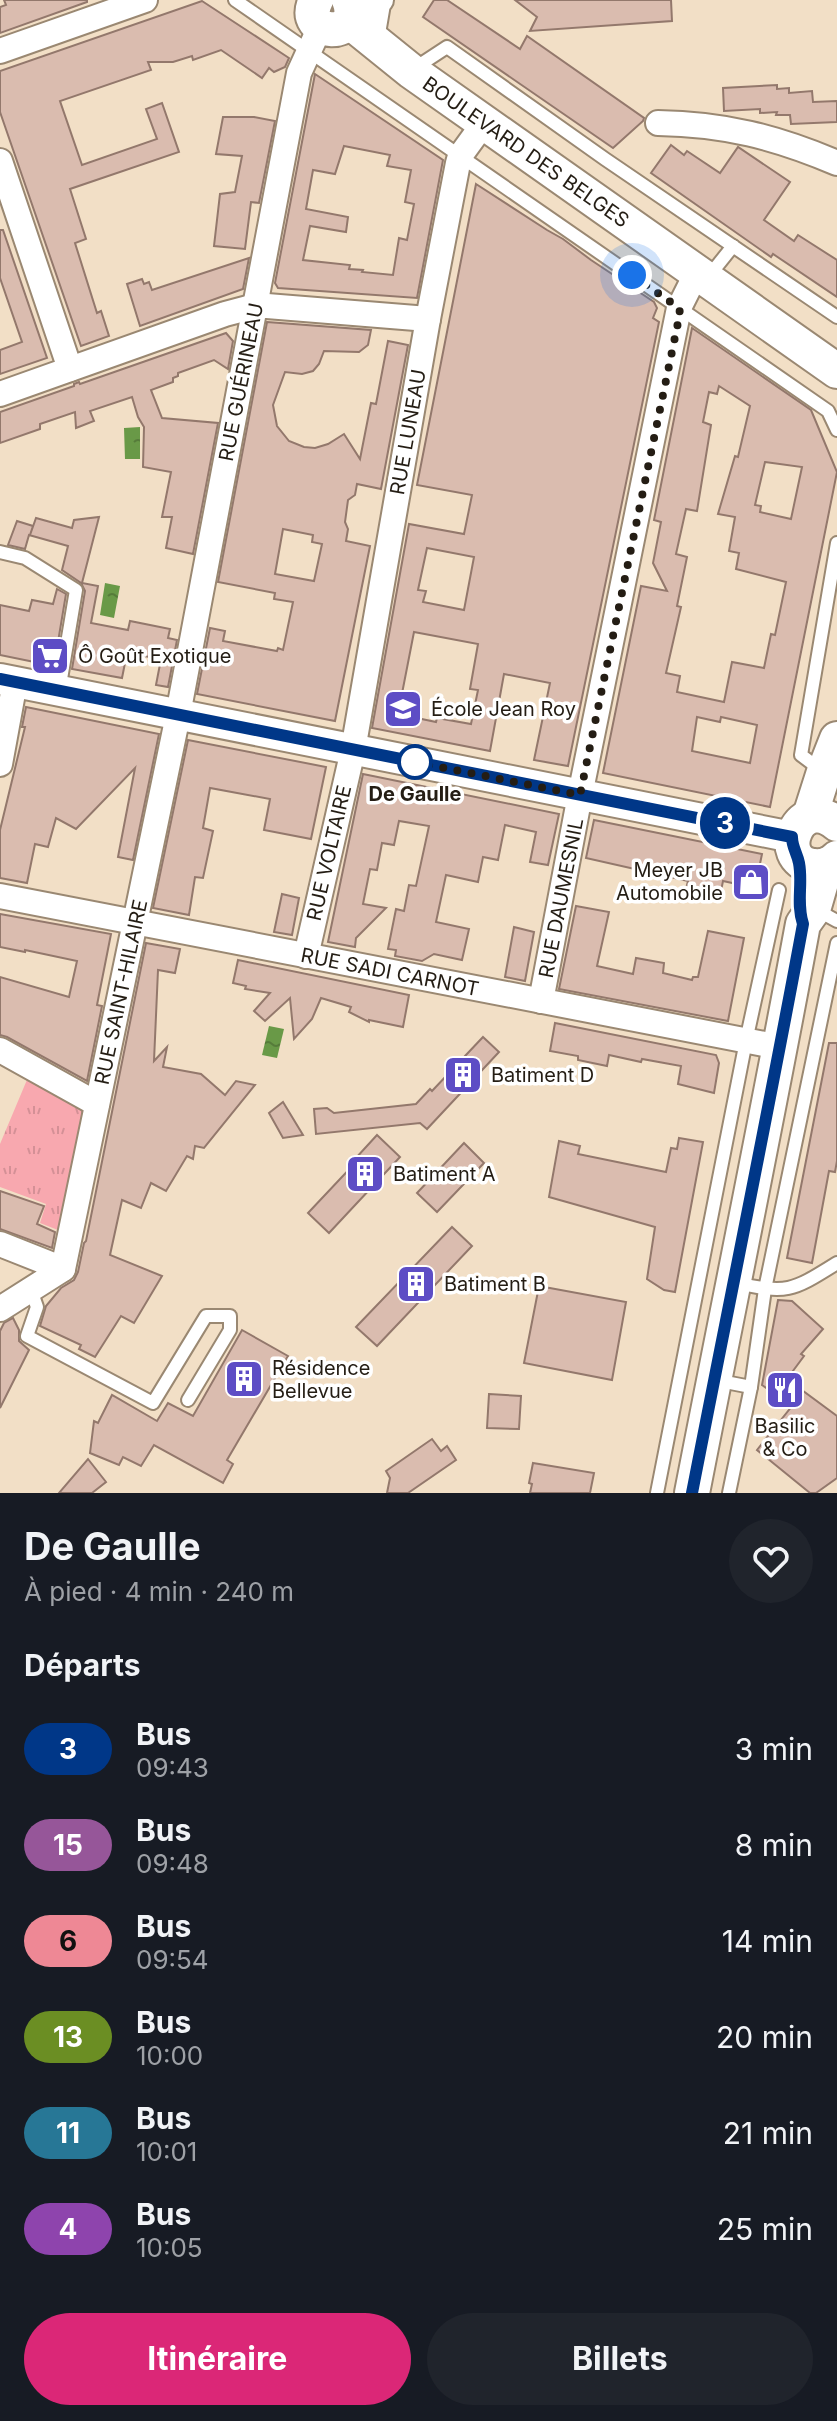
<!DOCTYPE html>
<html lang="fr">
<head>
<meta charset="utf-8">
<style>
  body { margin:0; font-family:Inter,sans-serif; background:#20242c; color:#f1f3f6; height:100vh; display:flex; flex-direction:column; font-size:30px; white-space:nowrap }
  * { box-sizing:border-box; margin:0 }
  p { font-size:26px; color:#9ea1a6 }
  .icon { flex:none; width:44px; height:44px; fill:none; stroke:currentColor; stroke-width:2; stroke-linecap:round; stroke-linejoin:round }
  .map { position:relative; height:1493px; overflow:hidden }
  .details { display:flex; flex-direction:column; background:#171b24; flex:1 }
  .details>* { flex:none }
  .badge { padding:0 16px; border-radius:26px; font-size:28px; line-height:52px }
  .you { position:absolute; width:40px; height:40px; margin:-20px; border:6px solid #fff; border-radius:50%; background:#1a73e8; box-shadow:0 0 0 12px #1a73e833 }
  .map>.badge { position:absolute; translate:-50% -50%; box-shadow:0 0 0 4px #fff }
  h2 { padding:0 24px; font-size:30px; line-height:72px }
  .round { display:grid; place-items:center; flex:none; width:84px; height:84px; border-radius:42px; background:#20242c }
  .headline { display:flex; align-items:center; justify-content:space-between; height:136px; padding:0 24px }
  h1 { font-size:38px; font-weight:700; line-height:60px }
  .button { display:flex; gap:16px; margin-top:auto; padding:16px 24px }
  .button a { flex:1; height:92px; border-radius:48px; background:#db2777; color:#fff; font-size:32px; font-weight:700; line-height:92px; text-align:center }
  .button a+a { background:#20242c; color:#f1f3f6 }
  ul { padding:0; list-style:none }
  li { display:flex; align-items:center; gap:24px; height:96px; padding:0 24px }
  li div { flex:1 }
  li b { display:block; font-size:30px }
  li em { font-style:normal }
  li .badge { min-width:88px; font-weight:700; text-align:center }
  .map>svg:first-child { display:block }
  .park { fill:url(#park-tufts) }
  .water { fill:url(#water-ripples) }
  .building { fill:#dabcaf; stroke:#93786c; stroke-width:2; fill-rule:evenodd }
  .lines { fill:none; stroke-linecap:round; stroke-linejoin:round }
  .service-casing { stroke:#9a8872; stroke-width:16 }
  .minor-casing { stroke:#9a8872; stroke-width:28 }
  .tertiary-casing { stroke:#9a8872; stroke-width:34 }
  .secondary-casing { stroke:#9a8872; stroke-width:38 }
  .service { stroke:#fff; stroke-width:12 }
  .minor { stroke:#fff; stroke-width:24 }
  .tertiary { stroke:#fff; stroke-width:30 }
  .secondary { stroke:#fff; stroke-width:34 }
  .line-casing { stroke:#fff; stroke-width:18 }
  .line { stroke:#003788; stroke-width:12 }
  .walk { stroke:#241d14; stroke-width:8; stroke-dasharray:0 14.4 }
  .stop-dot { fill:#fff; stroke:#003788; stroke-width:4 }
  .labels { text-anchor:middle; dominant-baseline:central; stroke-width:7; stroke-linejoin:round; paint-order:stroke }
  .street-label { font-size:20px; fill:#241d14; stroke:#fff }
  .poi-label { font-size:20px; fill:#241d14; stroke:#fff; text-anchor:start }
  .stop-label { font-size:20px; font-weight:bold; fill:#241d14; stroke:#fff }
</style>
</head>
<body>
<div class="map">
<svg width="837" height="1493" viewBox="0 0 837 1493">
  <defs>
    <pattern id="park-tufts" width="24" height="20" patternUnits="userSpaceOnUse" patternTransform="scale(2)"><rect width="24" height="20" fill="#f8a8af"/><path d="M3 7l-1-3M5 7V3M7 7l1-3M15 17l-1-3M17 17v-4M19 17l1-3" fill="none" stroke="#d49096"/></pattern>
    <pattern id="water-ripples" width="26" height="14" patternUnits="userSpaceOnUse" patternTransform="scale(2)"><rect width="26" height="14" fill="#699947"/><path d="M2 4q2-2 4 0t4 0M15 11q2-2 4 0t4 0" fill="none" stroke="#567c3a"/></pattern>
  </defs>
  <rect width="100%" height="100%" fill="#f2dfc6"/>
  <!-- park -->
  <polygon class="park" points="29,1075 88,1105 63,1232 40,1223 46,1204 0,1187 0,1144"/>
  <!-- water -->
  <g class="water">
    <polygon points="140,427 140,459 125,459 124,428"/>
    <polygon points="105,583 120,586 114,618 100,615"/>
    <polygon points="269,1026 284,1029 277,1058 262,1055"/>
  </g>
  <!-- building -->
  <g class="building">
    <polygon points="4,0 87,0 87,2 0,33 0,7 6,5"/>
    <polygon points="434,0 447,0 520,49 527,36 644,118 643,121 613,148 423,17"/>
    <polygon points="515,0 671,0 672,21 530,31 537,17"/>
    <polygon points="202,1 289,58 285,67 274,72 269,68 262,78 221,50 193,60 192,56 173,62 148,62 151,70 60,101 82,165 157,139 146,109 162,103 179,152 70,189 86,239 75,243 97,313 101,311 109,336 81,346 0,112 0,71"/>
    <path d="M315 74 443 160 417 298 278 288 275 283ZM344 146 390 155 387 166 411 170 405 202 414 204 407 240 399 238 393 275 362 272 363 270 349 269 350 265 303 260 310 226 346 232 348 217 306 209 313 170 335 174Z"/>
    <polygon points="777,85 777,89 789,88 789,93 812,91 813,102 837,101 837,122 791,124 790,115 776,115 777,112 760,113 760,109 724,111 723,88"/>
    <polygon points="223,117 254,117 275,121 259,203 251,202 245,249 214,246 220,194 235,192 242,156 216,154"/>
    <polygon points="671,145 684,155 687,151 720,173 738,147 790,182 764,220 794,241 798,235 837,260 837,297 773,254 771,257 651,173"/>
    <path d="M476 184 547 230 563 239 591 260 654 302 657 308 653 318 659 322 568 766 534 760 550 683 504 674 490 751 372 728 409 524 464 534 472 495 417 485ZM427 548 474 557 464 610 423 602 426 591 418 590ZM414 632 478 644 470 689 478 690 471 724 437 718 436 722 398 714Z"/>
    <polygon points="0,230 3,230 47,358 0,374 0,350 22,342 0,278"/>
    <polygon points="249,258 243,289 140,326 127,284 142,279 144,284 149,282 152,290"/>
    <path d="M267 322 371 330 368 345 359 352 324 351 319 364 313 371 302 374 285 372 273 405 277 426 289 441 304 447 315 448 328 444 344 434 360 459 371 403 376 404 388 341 408 345 381 489 357 484 355 495 348 500 345 522 348 529 346 541 370 546 335 721 197 694 210 628 225 631 223 641 277 651 278 648 283 650 293 602 274 599 275 593 218 582ZM283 529 313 535 312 542 322 544 314 581 275 574Z"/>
    <path d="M692 328 811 410 837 472 770 807 603 773 641 586 667 591 653 563 661 522 654 520ZM719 386 750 406 738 457 735 456 718 514 735 517 729 551 739 553 736 569 786 582 775 635 771 634 764 668 732 662 724 702 677 692 680 676 666 673 681 607 677 606 687 557 676 554 686 509 697 511 711 425 703 422 709 392 717 394ZM765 462 802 467 791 519 760 512 761 506 755 505ZM697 717 720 722 721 717 757 725 750 763 692 751Z"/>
    <polygon points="226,333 233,341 228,369 214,360 178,373 178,376 173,378 173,382 151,390 162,418 218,423 193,554 166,548 172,517 162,517 171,472 143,467 144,427 138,417 132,397 90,411 94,421 76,428 75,412 40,424 40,429 0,443 0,412 74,386 74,384 79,382 80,384"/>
    <polygon points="99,517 82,583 98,586 91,623 128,630 130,621 170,629 168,638 177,640 168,687 156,685 161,659 127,653 122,678 72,669 85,591 81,583 62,570 68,546 29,535 25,549 8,545 17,521 33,526 30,535 36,518 72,528 74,520"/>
    <polygon points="57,589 66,594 54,666 0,655 0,605 29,611 32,600 53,604"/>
    <polygon points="26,707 159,734 133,860 118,857 135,768 76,829 56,818 48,847 35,844 27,883 0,878 0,830 25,727 22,727"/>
    <polygon points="188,740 326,767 311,839 264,830 270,799 210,788 203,828 213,831 203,878 195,877 189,915 153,908"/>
    <polygon points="363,774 559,814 548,865 530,862 536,832 505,825 498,860 483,857 478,882 446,875 436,922 469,929 462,960 434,954 422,961 395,956 396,950 388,949 396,909 404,911 409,885 416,886 429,826 399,821 394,845 382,843 377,870 370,869 363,904 386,908 356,938 355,947 328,942"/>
    <polygon points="594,820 762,854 755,888 723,881 721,891 687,885 688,881 586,858"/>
    <polygon points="282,894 299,898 292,935 274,932"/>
    <polygon points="576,906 609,912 597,966 633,974 636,958 664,963 663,973 692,980 693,977 698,977 708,931 744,938 728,1021 559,989"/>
    <polygon points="0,914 111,934 97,1005 102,1006 87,1081 7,1037 0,1035 0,977 69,997 77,961 25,950 25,952 0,947"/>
    <polygon points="514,927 534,932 525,981 505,977"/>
    <polygon points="146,943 180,949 175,973 158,970 154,1061 167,1047 163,1067 201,1074 225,1095 236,1081 255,1085 204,1148 195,1146 193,1159 187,1156 166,1191 151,1183 141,1208 122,1200 110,1255 162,1276 134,1323 121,1316 95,1357 79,1349 81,1345 40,1326 46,1306 61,1288 74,1280 78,1272 84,1243 86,1241"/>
    <polygon points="238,960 409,995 403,1027 369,1020 369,1022 349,1012 351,1007 321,998 312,1019 294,1039 290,998 265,1021 254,1011 270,993 245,989 246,986 233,983"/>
    <polygon points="555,1023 716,1055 719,1063 714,1093 678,1084 681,1066 642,1059 641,1062 609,1055 607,1066 578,1060 578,1056 550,1051"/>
    <polygon points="483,1037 499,1052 427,1129 420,1123 316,1134 314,1109 327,1108 334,1113 416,1104 430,1089 432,1091"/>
    <polygon points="829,1043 837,1043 837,1161 835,1172 829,1171 812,1263 787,1258"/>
    <polygon points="283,1102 303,1135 283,1138 269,1113"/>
    <polygon points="377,1135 400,1157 329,1233 308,1213 357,1161 355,1159"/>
    <polygon points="679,1138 703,1142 675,1292 664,1290 647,1279 655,1227 549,1197 559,1141 580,1146 578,1154 666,1172 671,1148 677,1149"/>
    <polygon points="464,1143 484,1163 437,1212 417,1193"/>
    <polygon points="0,1191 44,1206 37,1224 55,1232 52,1248 0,1229"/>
    <polygon points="452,1227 472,1246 377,1346 356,1327"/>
    <polygon points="539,1286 626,1302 612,1380 524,1363"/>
    <polygon points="778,1300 792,1301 823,1329 801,1354 804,1356 787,1379 837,1416 837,1478 816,1493 810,1493 757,1450 792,1406 762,1385"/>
    <polygon points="13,1318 19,1330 19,1341 29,1350 0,1408 0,1331 4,1323"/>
    <polygon points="242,1330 288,1356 227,1460 233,1464 223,1483 154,1445 141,1466 123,1457 119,1465 90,1453 94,1421 98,1423 112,1395 157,1421 168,1403 193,1416"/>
    <polygon points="489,1394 521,1396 519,1429 487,1428"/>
    <polygon points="432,1439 441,1451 447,1446 456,1460 408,1493 387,1493 390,1478 386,1471"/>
    <polygon points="88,1459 106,1482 92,1493 59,1493"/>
    <polygon points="533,1463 594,1473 590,1493 530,1493 532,1484 529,1483"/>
  </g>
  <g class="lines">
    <defs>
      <g id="service">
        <polyline points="235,0 828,411 837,430"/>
        <polyline points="415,68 447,47 605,159 837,317"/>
        <polyline points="709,276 733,246"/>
        <polyline points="0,552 25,558 76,590 59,691"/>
        <polyline points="821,770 801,755 837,543"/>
        <polyline points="815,909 837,921"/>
        <path d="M736 1283C789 1294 792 1291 837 1263"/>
        <polyline points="31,1290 37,1307 27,1336 153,1403 206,1316 230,1316 230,1330 188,1400"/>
        <polyline points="715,1380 751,1387"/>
        <polyline points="657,1493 746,1041 779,890"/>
        <polyline points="729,1493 751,1387 765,1289 837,943"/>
      </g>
      <g id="minor">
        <polyline points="372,39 378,4 381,0"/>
        <polyline points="0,51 145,0"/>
        <path d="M658 123C724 124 776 137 837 163"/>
        <polyline points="0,161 70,369"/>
        <polyline points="0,394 225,314 255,306 267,306 428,319"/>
        <polyline points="0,764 15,682"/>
        <polyline points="0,896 780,1047"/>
        <polyline points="306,956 353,750 428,319 458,163 460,156 484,123"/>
        <polyline points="541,1001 580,795 679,308 691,284 699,272"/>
        <polyline points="0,1050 97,1104"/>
        <polyline points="0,1244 63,1269 0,1309"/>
        <polyline points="63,1269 176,725 299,73 320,27"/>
      </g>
      <polyline id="tertiary" points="0,679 792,837"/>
      <g id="secondary">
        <path d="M316 0C297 38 365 40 349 0"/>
        <polyline points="349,21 411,71 837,371"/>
        <polyline points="810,816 824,772 837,739"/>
        <path d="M837 824C799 792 772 860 813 866 823 867 830 865 837 858"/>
        <path d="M692 1493C729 1303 768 1114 803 924L813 910 826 865"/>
      </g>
    </defs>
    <!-- service casing -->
    <use href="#service" class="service-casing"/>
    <!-- minor casing -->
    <use href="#minor" class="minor-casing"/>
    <!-- tertiary casing -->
    <use href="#tertiary" class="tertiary-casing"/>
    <!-- secondary casing -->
    <use href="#secondary" class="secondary-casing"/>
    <!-- service -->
    <use href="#service" class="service"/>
    <!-- minor -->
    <use href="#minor" class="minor"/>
    <!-- tertiary -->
    <use href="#tertiary" class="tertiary"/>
    <!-- secondary -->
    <use href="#secondary" class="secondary"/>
  </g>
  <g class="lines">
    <defs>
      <path id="line" d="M0 679 792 837C792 847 797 853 799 863 803 884 796 903 803 924 768 1114 729 1303 692 1493"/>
    </defs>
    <!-- line casing -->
    <use href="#line" class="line-casing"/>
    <!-- line -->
    <use href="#line" class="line"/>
    <!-- walk -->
    <polyline class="walk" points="415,762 580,795 680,313 679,308 632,275"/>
  </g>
  <!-- icons -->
  <defs>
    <symbol id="supermarket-square" viewBox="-11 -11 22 22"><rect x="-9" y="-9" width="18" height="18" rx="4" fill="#5d4dc5" stroke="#fff"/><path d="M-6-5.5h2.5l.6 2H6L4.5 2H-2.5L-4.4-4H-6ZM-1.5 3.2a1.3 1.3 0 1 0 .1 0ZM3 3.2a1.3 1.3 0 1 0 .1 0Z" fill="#fff"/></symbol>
    <symbol id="school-square" viewBox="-11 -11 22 22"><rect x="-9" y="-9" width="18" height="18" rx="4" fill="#5d4dc5" stroke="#fff"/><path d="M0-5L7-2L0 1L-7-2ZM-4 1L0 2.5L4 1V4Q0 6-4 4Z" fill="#fff"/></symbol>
    <symbol id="shop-square" viewBox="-11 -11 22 22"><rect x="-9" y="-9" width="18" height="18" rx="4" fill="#5d4dc5" stroke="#fff"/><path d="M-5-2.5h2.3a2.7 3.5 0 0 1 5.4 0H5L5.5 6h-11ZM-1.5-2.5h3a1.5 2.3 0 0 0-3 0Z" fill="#fff"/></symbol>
    <symbol id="building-square" viewBox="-11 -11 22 22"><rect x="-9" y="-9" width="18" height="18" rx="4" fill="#5d4dc5" stroke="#fff"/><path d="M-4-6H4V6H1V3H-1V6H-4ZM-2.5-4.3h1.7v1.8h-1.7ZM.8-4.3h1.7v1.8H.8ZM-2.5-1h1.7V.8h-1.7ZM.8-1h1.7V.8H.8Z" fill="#fff"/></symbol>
    <symbol id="restaurant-square" viewBox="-11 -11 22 22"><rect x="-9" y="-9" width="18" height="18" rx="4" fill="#5d4dc5" stroke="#fff"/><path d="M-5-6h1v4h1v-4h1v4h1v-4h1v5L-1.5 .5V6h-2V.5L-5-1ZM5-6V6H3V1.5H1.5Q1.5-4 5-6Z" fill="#fff"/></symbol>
  </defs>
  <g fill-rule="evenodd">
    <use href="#supermarket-square" x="28" y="634" width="44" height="44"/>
    <use href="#school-square" x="381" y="687" width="44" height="44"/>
    <use href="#shop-square" x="729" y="860" width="44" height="44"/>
    <use href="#building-square" x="441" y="1053" width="44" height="44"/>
    <use href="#building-square" x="343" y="1152" width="44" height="44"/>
    <use href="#building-square" x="394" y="1262" width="44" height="44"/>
    <use href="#building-square" x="222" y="1357" width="44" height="44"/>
    <use href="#restaurant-square" x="763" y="1368" width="44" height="44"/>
  </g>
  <!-- markers -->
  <circle class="stop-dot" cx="415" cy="762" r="16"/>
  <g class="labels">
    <!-- street labels -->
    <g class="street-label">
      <text transform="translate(526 152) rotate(35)">BOULEVARD DES BELGES</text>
      <text transform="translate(241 382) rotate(-79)">RUE GUÉRINEAU</text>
      <text transform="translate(408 432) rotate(-80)">RUE LUNEAU</text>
      <text transform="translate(329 853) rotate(-77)">RUE VOLTAIRE</text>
      <text transform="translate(561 898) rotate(-79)">RUE DAUMESNIL</text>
      <text transform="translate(390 972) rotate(11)">RUE SADI CARNOT</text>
      <text transform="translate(121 992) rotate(-78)">RUE SAINT-HILAIRE</text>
    </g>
    <!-- poi labels -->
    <g class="poi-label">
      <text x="78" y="656">Ô Goût Exotique</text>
      <text x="431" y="709">École Jean Roy</text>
      <text x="723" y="870" text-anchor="end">Meyer JB<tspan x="723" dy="23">Automobile</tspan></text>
      <text x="491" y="1075">Batiment D</text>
      <text x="393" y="1174">Batiment A</text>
      <text x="444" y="1284">Batiment B</text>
      <text x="272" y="1368">Résidence<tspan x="272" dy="23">Bellevue</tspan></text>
      <text x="785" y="1426" text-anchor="middle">Basilic<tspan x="785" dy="23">&amp; Co</tspan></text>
    </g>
    <!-- stop labels -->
    <g class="stop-label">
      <text x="415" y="794">De Gaulle</text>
    </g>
  </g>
</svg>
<div class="you" style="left:632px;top:275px"></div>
<b class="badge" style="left:725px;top:823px;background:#003788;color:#fff">3</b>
</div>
<section class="details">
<div class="headline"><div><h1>De Gaulle</h1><p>À pied · 4 min · 240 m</p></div><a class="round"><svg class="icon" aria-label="heart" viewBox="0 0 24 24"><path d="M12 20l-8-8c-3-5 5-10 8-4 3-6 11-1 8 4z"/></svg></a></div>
<h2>Départs</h2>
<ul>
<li><span class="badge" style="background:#003788;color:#fff">3</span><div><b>Bus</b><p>09:43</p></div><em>3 min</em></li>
<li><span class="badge" style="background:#965699;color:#fff">15</span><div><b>Bus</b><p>09:48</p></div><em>8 min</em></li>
<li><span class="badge" style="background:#ee8895;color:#111">6</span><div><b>Bus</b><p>09:54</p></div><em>14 min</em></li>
<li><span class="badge" style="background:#6b8e23;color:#fff">13</span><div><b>Bus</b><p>10:00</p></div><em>20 min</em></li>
<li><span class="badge" style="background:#277796;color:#fff">11</span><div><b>Bus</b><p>10:01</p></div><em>21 min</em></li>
<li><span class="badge" style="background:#8e44ad;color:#fff">4</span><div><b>Bus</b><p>10:05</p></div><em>25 min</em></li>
</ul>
<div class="button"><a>Itinéraire</a><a>Billets</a></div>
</section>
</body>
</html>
